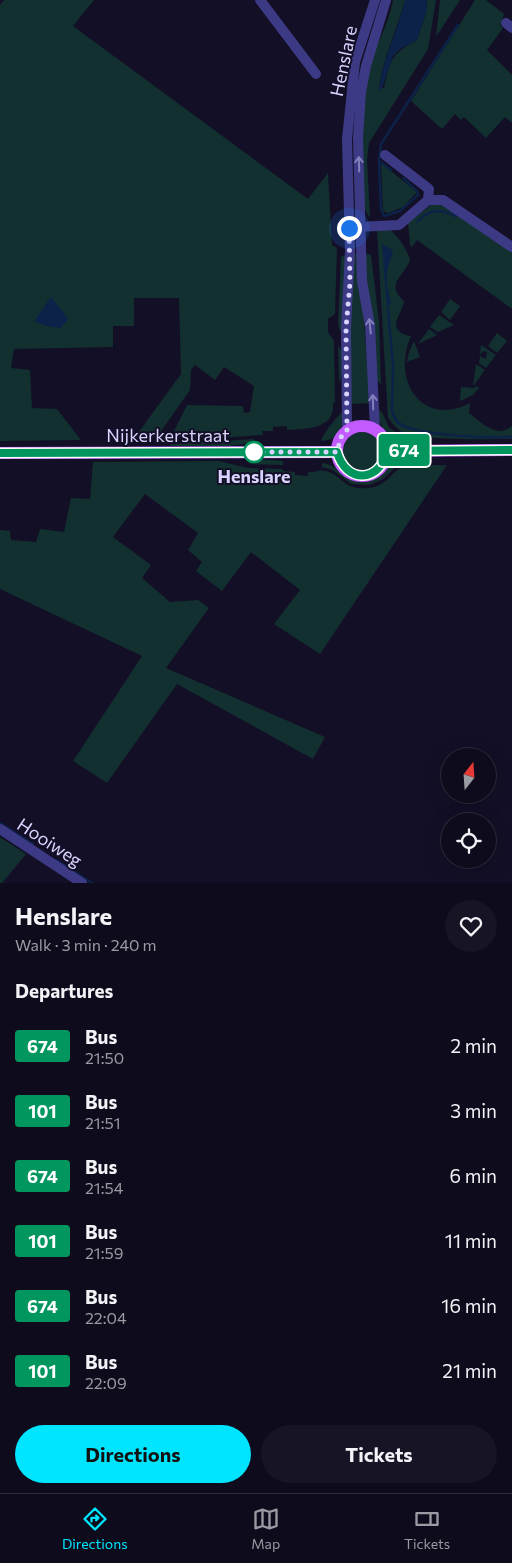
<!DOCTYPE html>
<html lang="en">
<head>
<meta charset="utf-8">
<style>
  body { margin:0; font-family:Commissioner,sans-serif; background:#171425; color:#f1f3f6; height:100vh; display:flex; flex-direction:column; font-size:19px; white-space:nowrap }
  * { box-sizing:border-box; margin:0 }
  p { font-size:16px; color:#9b9ba3 }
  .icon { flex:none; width:28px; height:28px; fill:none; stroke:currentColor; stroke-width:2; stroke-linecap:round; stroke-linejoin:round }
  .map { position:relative; height:883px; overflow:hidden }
  .side { display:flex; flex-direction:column; background:#0e0b1c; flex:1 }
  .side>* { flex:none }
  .badge { padding:0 10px; border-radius:4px; font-size:18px; line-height:32px }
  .needle { width:32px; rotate:17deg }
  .tools { position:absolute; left:441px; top:748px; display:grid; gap:10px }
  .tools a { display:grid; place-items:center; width:55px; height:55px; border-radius:50%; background:#0e0b1c; box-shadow:0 5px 20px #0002,0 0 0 1px #2e2b3b; font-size:25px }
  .you { position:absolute; width:25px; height:25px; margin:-12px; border:4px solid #fff; border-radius:50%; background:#1a73e8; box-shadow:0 0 0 8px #1a73e833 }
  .map>.badge { position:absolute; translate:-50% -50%; box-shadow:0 0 0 2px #fff }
  h2 { padding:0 15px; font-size:19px; line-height:45px }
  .round { display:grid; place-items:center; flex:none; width:52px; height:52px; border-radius:26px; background:#171425 }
  .head { display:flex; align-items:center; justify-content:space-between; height:85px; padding:0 15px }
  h1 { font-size:24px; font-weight:700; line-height:38px }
  .cta { display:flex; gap:10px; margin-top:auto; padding:10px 15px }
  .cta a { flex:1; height:58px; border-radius:30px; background:#00e5ff; color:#111; font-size:20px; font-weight:700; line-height:58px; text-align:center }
  .cta a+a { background:#171425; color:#f1f3f6 }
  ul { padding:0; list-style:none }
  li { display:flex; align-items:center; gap:15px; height:65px; padding:0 15px }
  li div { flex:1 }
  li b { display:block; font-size:19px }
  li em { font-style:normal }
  li .badge { min-width:55px; font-weight:700; text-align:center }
  .menu { display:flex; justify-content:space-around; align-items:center; height:70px; border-top:1px solid #2e2b3b; background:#0e0b1c; font-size:14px; color:#9b9ba3 }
  .menu a { display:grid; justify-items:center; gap:2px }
  .menu .active { color:#00e5ff }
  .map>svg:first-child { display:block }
  .green { fill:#12302f }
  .water { fill:#0c2248 }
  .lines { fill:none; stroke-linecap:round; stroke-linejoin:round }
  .stream { stroke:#0c2248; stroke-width:2.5 }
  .minor { stroke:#3d3a85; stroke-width:10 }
  .major { stroke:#c25bff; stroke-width:12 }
  .oneway { stroke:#837fbc }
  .line-casing { stroke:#fff; stroke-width:11 }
  .line { stroke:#00965e; stroke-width:8 }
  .walk { stroke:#d9d4ff; stroke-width:5; stroke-dasharray:0 9 }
  .stop-dot { fill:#fff; stroke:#00965e; stroke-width:2.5 }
  .labels { text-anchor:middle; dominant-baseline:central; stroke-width:4; stroke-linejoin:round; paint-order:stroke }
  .street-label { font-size:18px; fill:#d9d4ff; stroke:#130f26 }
  .stop-label { font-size:18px; font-weight:bold; fill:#d9d4ff; stroke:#130f26 }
</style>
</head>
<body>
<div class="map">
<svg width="512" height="883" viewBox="0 0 512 883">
  <rect width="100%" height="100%" fill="#130f26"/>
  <!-- green -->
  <g class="green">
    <path d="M4 0H94L73 26 308 199 328 173 332 245 337 248 335 314 328 319V332L334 341 335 402 333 403C335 430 307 428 287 430V426L273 427V431H262L263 435 218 438 171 437 187 405 243 406 244 413 250 412 254 386 224 367 215 380 195 365 191 370 190 390 157 437 138 438V433L181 374 179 298H134V326H113V347L14 349 11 368 30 370 32 408 57 409 81 440 0 441V5Z"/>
    <path d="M393 0H405C397 30 383 57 379 88H384C390 60 391 54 417 40L426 13 427 0H436L428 49 369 143 367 160 370 217C352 201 365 83 371 58 373 50 378 44 381 37 386 25 391 12 393 0Z"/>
    <polygon points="440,0 460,0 436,37"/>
    <polygon points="475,0 486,0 504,14 500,25 503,28 487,50 512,75 512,123 505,117 486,138 464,117 461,120 455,114 442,129 411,101"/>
    <polygon points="381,163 417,192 403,207 388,213 383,211"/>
    <polygon points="431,205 442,205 512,250 512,309 417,240 412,247 410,245 408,223"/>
    <path d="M389 229C396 233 409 252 410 260 405 276 384 283 404 301 403 313 383 331 411 336 391 380 422 428 470 403L469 413C482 423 497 439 512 426V439C486 439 424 441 402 432 396 429 392 422 388 418L377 231Z"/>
    <polygon points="359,253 370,403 351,404 349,356 353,254"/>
    <polygon points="364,253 371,255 379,321 381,385 376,379"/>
    <polygon points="347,254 343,336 338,326 341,257"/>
    <polygon points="450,299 460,306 450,320 441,312"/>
    <polygon points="439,315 454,325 438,332 430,327"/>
    <polygon points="429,329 437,335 418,344"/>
    <polygon points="497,333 507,341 497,353 488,346"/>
    <polygon points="414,341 420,357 407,362 409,352"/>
    <polygon points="481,345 496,355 486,368 479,363 480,356 486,359 487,352 483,351 480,355"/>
    <path d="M338 346C348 354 342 373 339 385Z"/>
    <polygon points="476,364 485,370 473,386"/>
    <polygon points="476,386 479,388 473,395 460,401 461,387 474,388"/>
    <path d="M378 409 382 412 389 427 402 437 403 443C386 441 379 425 378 409Z"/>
    <path d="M345 410C343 427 340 440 321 441 322 435 339 413 345 410Z"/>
    <circle cx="362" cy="451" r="19"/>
    <polygon points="254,439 255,442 230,446 171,446 170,444"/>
    <polygon points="253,459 283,461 283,465 249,464"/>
    <path d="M403 460 383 479 369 485 351 484 333 470 322 467V463C337 464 347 481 363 481 381 479 387 461 403 460Z"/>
    <path d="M219 461 248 468 282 469 283 471 295 472V475L308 476V472C316 473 318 469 326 471 343 476 343 490 368 488 390 486 390 470 404 467 416 463 434 466 447 465L320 654 274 624 300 590 251 552 222 591 196 571 202 562 188 550 198 533 145 494 113 537 151 565 142 578 170 602 198 600 209 608 166 668 325 737 313 759 177 684 107 783 73 761 142 656 0 589V530L10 531 11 540 36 542 40 529 64 532 71 498 90 499 93 462Z"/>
    <polygon points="0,837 26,854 2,883 0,883"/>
  </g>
  <!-- water -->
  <g class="water">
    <path d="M405 0H427L426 13 417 40 400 49 393 56 381 91 379 89C383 57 398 31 405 0Z"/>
    <path d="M382 244 391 249 393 253C384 275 386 281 391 303L387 310Z"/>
    <polygon points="51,297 67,317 67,321 60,328 46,326 34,321"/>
  </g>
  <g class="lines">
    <!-- stream -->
    <g class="stream">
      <polyline points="379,161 391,170"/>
      <polyline points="403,178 417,191 418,195 400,211 384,216 381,209 379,161 381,144 458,25"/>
      <path d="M417 222C429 209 440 209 456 216"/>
      <path d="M388 310 393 366 392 412 397 422C414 436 488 438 512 437"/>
      <polyline points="0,823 33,844"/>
      <polyline points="56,860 92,883"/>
    </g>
    <!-- minor -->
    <g class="minor">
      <polyline points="260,0 316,74"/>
      <polyline points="506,23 512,28"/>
      <polyline points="385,155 429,189 428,200"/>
      <polyline points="357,227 399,225 428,200 443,200 512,247"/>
      <polyline points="375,429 370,326 362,281 358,138 361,92 366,66 386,0"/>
      <polyline points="347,431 346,328 350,251 347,139 355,62 375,0"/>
      <polyline points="0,829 82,883"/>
    </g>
    <!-- major -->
    <g class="major">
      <circle cx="362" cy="451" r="25"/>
      <polyline points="387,451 512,450"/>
      <polyline points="0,453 337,452"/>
    </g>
  </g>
  <!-- one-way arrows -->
  <defs><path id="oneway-shaft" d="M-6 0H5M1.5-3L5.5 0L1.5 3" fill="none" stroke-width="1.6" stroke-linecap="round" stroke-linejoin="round" transform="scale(1.25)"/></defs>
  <g class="oneway">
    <use href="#oneway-shaft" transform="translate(359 164) rotate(-92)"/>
    <use href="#oneway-shaft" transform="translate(370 326) rotate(-96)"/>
    <use href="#oneway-shaft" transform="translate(373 402) rotate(-92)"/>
  </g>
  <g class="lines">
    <defs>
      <path id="line" d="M0 453 337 452C346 484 380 483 387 451L512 450"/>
    </defs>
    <!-- line casing -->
    <use href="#line" class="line-casing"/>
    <!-- line -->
    <use href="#line" class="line"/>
    <!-- walk -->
    <polyline class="walk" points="254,452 337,452 341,437 347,431 346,328 350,283 349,228"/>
  </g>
  <!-- markers -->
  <circle class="stop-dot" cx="254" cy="452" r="10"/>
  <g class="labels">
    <!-- street labels -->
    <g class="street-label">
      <text transform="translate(343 61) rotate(-78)">Henslare</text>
      <text x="168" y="435">Nijkerkerstraat</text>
      <text transform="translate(50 842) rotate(33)">Hooiweg</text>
    </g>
    <!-- stop labels -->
    <g class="stop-label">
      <text x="254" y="476">Henslare</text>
    </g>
  </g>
</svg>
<div class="tools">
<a><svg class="needle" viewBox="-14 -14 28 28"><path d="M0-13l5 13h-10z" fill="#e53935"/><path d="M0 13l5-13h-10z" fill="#9b9ba3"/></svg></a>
<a><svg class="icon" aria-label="locate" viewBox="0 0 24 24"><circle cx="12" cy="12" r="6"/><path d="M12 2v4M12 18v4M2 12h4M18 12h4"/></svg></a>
</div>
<div class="you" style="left:349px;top:228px"></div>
<b class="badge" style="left:404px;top:450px;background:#00965e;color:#fff">674</b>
</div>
<section class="side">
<div class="head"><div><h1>Henslare</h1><p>Walk · 3 min · 240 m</p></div><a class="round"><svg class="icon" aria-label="heart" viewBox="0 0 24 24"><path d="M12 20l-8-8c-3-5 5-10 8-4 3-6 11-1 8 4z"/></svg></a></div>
<h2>Departures</h2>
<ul>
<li><span class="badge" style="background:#00965e;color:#fff">674</span><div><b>Bus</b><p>21:50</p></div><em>2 min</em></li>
<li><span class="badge" style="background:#00965e;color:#fff">101</span><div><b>Bus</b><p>21:51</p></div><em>3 min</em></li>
<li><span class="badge" style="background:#00965e;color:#fff">674</span><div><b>Bus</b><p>21:54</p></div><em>6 min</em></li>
<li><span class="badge" style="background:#00965e;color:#fff">101</span><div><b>Bus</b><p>21:59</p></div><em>11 min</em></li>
<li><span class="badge" style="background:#00965e;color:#fff">674</span><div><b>Bus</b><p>22:04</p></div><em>16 min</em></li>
<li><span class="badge" style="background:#00965e;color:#fff">101</span><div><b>Bus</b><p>22:09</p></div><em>21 min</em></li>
</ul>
<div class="cta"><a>Directions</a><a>Tickets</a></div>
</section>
<nav class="menu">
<a class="active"><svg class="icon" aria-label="directions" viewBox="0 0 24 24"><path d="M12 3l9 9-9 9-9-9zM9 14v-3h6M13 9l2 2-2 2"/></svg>Directions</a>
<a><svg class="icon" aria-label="map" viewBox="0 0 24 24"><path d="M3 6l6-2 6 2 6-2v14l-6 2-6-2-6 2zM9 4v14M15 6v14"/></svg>Map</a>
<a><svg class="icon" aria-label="tickets" viewBox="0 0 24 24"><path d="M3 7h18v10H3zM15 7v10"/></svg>Tickets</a>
</nav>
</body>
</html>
